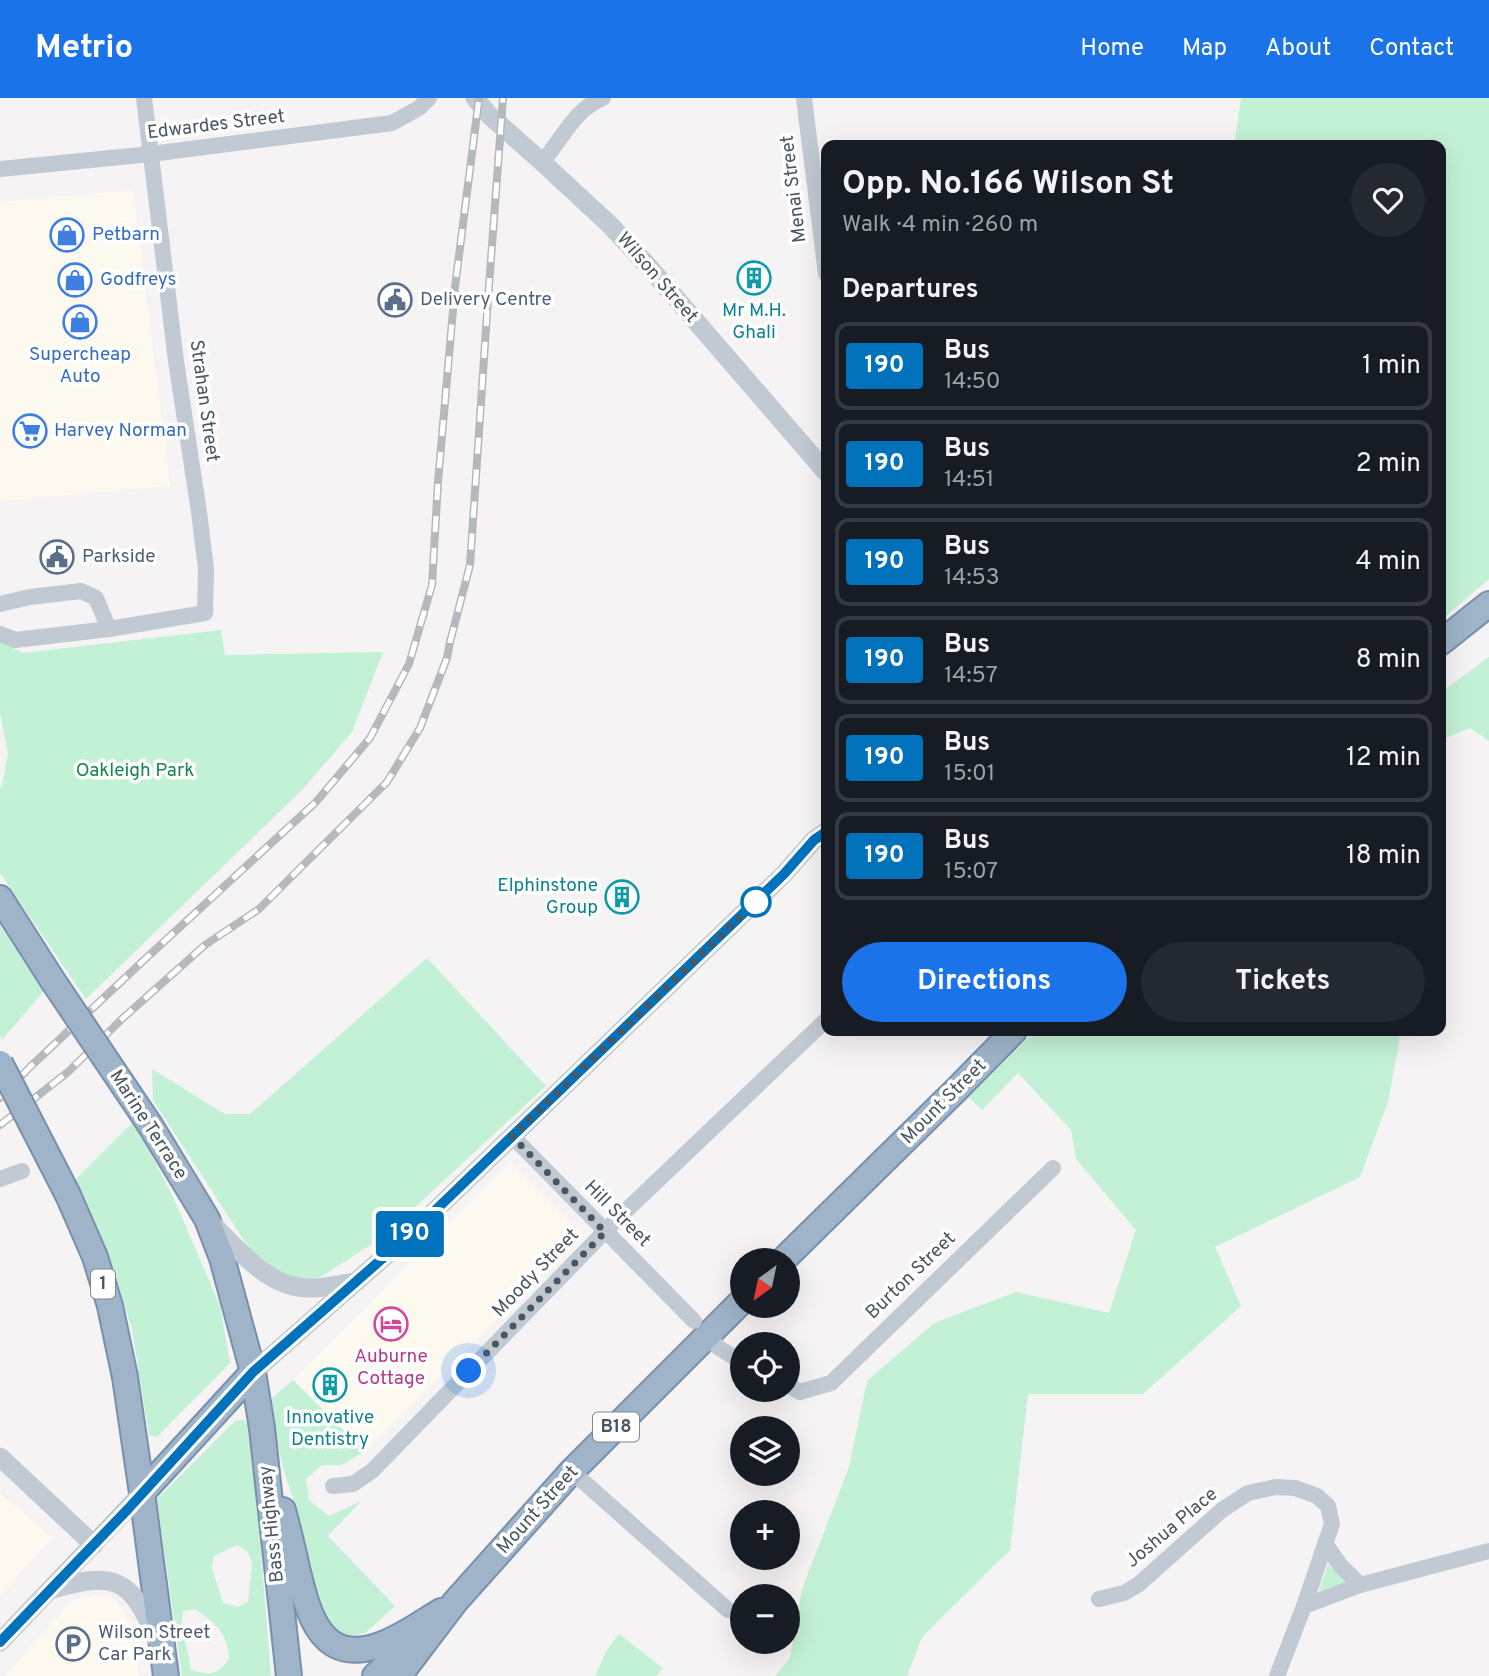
<!DOCTYPE html>
<html lang="en">
<head>
<meta charset="utf-8">
<style>
  body { margin:0; font-family:Overpass,sans-serif; background:#242831; color:#f1f3f6; height:100vh; display:flex; flex-direction:column; font-size:26px; white-space:nowrap }
  * { box-sizing:border-box; margin:0 }
  p { font-size:23px; color:#9ea1a6 }
  .icon { flex:none; width:38px; height:38px; fill:none; stroke:currentColor; stroke-width:2; stroke-linecap:round; stroke-linejoin:round }
  .map { position:relative; flex:1; overflow:hidden }
  .panel { position:absolute; left:821px; top:42px; width:625px; height:896px; display:flex; flex-direction:column; background:#171b24; border-radius:14px; box-shadow:0 7px 28px #0002 }
  .panel>* { flex:none }
  .badge { padding:0 14px; border-radius:5px; font-size:24px; line-height:46px }
  .needle { width:46px; rotate:213deg }
  .fabs { position:absolute; left:730px; top:1150px; display:grid; gap:14px }
  .fabs a { display:grid; place-items:center; width:70px; height:70px; border-radius:50%; background:#171b24; box-shadow:0 7px 28px #0002; font-size:35px }
  .you { position:absolute; width:35px; height:35px; margin:-18px; border:5px solid #fff; border-radius:50%; background:#1a73e8; box-shadow:0 0 0 10px #1a73e833 }
  .map>.badge { position:absolute; translate:-50% -50%; box-shadow:0 0 0 4px #fff }
  h2 { padding:0 21px; font-size:26px; line-height:63px }
  .round { display:grid; place-items:center; flex:none; width:74px; height:74px; border-radius:37px; background:#242831 }
  .head { display:flex; align-items:center; justify-content:space-between; height:119px; padding:0 21px }
  h1 { font-size:33px; font-weight:700; line-height:52px }
  .cta { display:flex; gap:14px; margin-top:auto; padding:14px 21px }
  .cta a { flex:1; height:80px; border-radius:42px; background:#1a73e8; color:#fff; font-size:28px; font-weight:700; line-height:80px; text-align:center }
  .cta a+a { background:#242831; color:#f1f3f6 }
  ul { padding:0; list-style:none }
  li { display:flex; align-items:center; gap:21px; height:88px; margin:0 14px 10px; padding:0 7px; border:4px solid #363941; border-radius:14px }
  li div { flex:1 }
  li b { display:block; font-size:26px }
  li em { font-style:normal }
  li .badge { min-width:77px; font-weight:700; text-align:center }
  header { display:flex; align-items:center; gap:42px; box-sizing:border-box; height:98px; padding:0 35px; background:#1a73e8; color:#fff }
  header strong { font-size:33px }
  nav { display:flex; gap:38px; margin-inline-start:auto; font-size:24px }
  .map>svg:first-child { display:block }
  .commercial { fill:#fdf9ef }
  .green { fill:#c3f1d5; fill-rule:evenodd }
  .lines { fill:none; stroke-linecap:round; stroke-linejoin:round }
  .trunk-casing { stroke:#7690ad; stroke-width:28 }
  .minor { stroke:#c1cad2; stroke-width:16 }
  .tertiary { stroke:#c1cad2; stroke-width:19 }
  .trunk { stroke:#9fb4c9; stroke-width:24 }
  .rail-casing { stroke:#b5b8bd; stroke-width:8 }
  .rail { stroke:#fff; stroke-width:5; stroke-dasharray:16; stroke-linecap:butt }
  .trunk-bridge-casing { stroke:#7690ad; stroke-width:28; stroke-linecap:butt }
  .trunk-bridge { stroke:#9fb4c9; stroke-width:24 }
  .line-casing { stroke:#fff; stroke-width:16 }
  .line { stroke:#0072bc; stroke-width:10 }
  .walk { stroke:#4a5661; stroke-width:7; stroke-dasharray:0 12.6 }
  .stop-dot { fill:#fff; stroke:#0072bc; stroke-width:3.5 }
  .labels { text-anchor:middle; dominant-baseline:central; stroke-width:7; stroke-linejoin:round; paint-order:stroke }
  .shield { fill:#fff; stroke:#808990; stroke-width:2 }
  .shield-label { font-size:18px; font-weight:bold; fill:#4a5661 }
  .street-label { font-size:19px; fill:#4a5661; stroke:#fff }
  .shop-label { font-size:19px; fill:#366cbe; stroke:#fff; text-anchor:start }
  .service-label { font-size:19px; fill:#4e5e75; stroke:#fff; text-anchor:start }
  .culture-label { font-size:19px; fill:#0d838f; stroke:#fff }
  .park-label { font-size:19px; fill:#17864f; stroke:#fff }
  .hotel-label { font-size:19px; fill:#b23c85; stroke:#fff }
</style>
</head>
<body>
<header>
<strong>Metrio</strong>
<nav><a>Home</a><a>Map</a><a>About</a><a>Contact</a></nav>
</header>
<div class="map">
<svg width="1489" height="1578" viewBox="0 0 1489 1578">
  <rect width="100%" height="100%" fill="#f5f3f3"/>
  <!-- commercial -->
  <g class="commercial">
    <polygon points="133,92 170,388 0,403 0,104"/>
    <polygon points="511,1065 582,1136 365,1353 293,1282"/>
    <polygon points="0,1394 52,1440 0,1498"/>
    <polygon points="98,1496 115,1501 126,1517 133,1539 139,1578 4,1578 73,1502"/>
  </g>
  <!-- green -->
  <g class="green">
    <polygon points="1241,0 1489,0 1489,481 1440,523 1440,47 1234,47"/>
    <polygon points="221,532 225,557 383,554 352,634 303,691 86,901 0,775 0,690 2,688 8,656 0,615 0,542 23,555"/>
    <polygon points="1489,559 1489,643 1470,630 1440,642 1440,595"/>
    <polygon points="0,828 44,893 2,942 0,938"/>
    <polygon points="427,860 546,988 383,1139 322,1178 303,1184 286,1183 252,1155 153,1002 152,971 225,1016 250,1016"/>
    <polygon points="1035,933 1401,933 1388,1004 1360,1079 1215,1149 1241,1208 1143,1296 1028,1296 1010,1452 922,1539 907,1578 775,1578 790,1560 802,1491 849,1369 867,1283 934,1225 1016,1194 1109,1215 1136,1132 1076,1061 1071,1032 1018,975 982,1012 969,999"/>
    <polygon points="134,1023 174,1101 220,1208 230,1265 157,1339 149,1337 132,1231 107,1152 76,1081"/>
    <polygon points="293,1282 365,1353 342,1367 322,1367 306,1381 309,1402 329,1418 361,1403 328,1438 395,1508 365,1535 342,1540 314,1513 299,1419 283,1370 273,1323 271,1301"/>
    <path d="M243 1322 250 1328 253 1360 271 1578H182L157 1401 235 1323ZM237 1447 248 1454 252 1466 248 1503 238 1509 223 1505 212 1470 214 1458ZM195 1511C215 1525 228 1535 229 1561 216 1578 211 1577 191 1572L182 1525 183 1513Z"/>
    <polygon points="1328,1466 1346,1484 1319,1493"/>
    <polygon points="619,1536 663,1570 656,1578 595,1578 607,1552"/>
  </g>
  <g class="lines">
    <defs>
      <g id="trunk">
        <polyline points="1440,545 1489,506"/>
        <polyline points="0,800 53,883"/>
        <polyline points="150,1027 207,1121 222,1160 253,1274 262,1330 289,1578"/>
        <polyline points="68,1097 95,1159 110,1208 125,1279 142,1395 166,1578"/>
        <polyline points="783,1162 957,991 1014,933"/>
        <polyline points="142,1395 253,1274"/>
        <path d="M283 1412C288 1431 293 1451 297 1470 308 1515 320 1568 380 1547 402 1539 421 1525 441 1513"/>
        <polyline points="375,1578 408,1547"/>
        <polyline points="399,1578 455,1504 571,1374 742,1203"/>
      </g>
    </defs>
    <!-- trunk casing -->
    <use href="#trunk" class="trunk-casing"/>
    <!-- minor -->
    <g class="minor">
      <polyline points="804,0 826,176"/>
      <path d="M542 64C562 42 574 11 603 0"/>
      <polyline points="0,71 151,56 392,25 419,10 429,0"/>
      <polyline points="0,506 30,499 81,493 96,500 109,531"/>
      <polyline points="0,536 15,542 109,531 205,515 206,471 199,414 176,263 144,0"/>
      <polyline points="512,1038 694,1223"/>
      <polyline points="0,1081 22,1073"/>
      <polyline points="707,1237 719,1250 742,1264"/>
      <polyline points="788,1287 800,1294 831,1285 1053,1070"/>
      <polyline points="571,1374 585,1385 728,1512"/>
      <polyline points="333,1388 353,1386 372,1373 613,1125 826,922"/>
      <polyline points="1325,1445 1340,1467 1360,1487"/>
      <polyline points="1099,1501 1124,1495 1139,1486 1222,1412 1248,1395 1276,1389 1295,1390 1317,1398 1328,1408 1332,1426 1304,1508 1277,1578"/>
      <polyline points="1304,1508 1360,1487 1489,1453"/>
    </g>
    <!-- tertiary -->
    <g class="tertiary">
      <polyline points="475,0 489,17 542,64 610,127 649,169 826,374"/>
      <path d="M210 1124C237 1150 267 1189 307 1190 323 1191 340 1186 356 1184"/>
      <polyline points="253,1274 416,1131 784,776 814,742 826,734"/>
      <polyline points="0,1359 94,1447"/>
      <path d="M50 1492C112 1473 131 1478 156 1540"/>
      <polyline points="0,1544 142,1395"/>
    </g>
    <!-- trunk -->
    <use href="#trunk" class="trunk"/>
    <defs>
      <g id="rail">
        <polyline points="0,1000 30,969 143,863 316,704 370,640 409,566 432,487 438,384 455,189 479,0"/>
        <polyline points="0,1027 68,974 123,920 205,847 259,811 387,684 420,630 447,560 450,544 470,467 488,201 503,0"/>
      </g>
    </defs>
    <!-- rail casing -->
    <use href="#rail" class="rail-casing"/>
    <!-- rail -->
    <use href="#rail" class="rail"/>
    <defs>
      <g id="trunk-bridge">
        <polyline points="53,883 150,1027"/>
        <polyline points="0,965 68,1097"/>
      </g>
    </defs>
    <!-- trunk-bridge casing -->
    <use href="#trunk-bridge" class="trunk-bridge-casing"/>
    <!-- trunk-bridge -->
    <use href="#trunk-bridge" class="trunk-bridge"/>
  </g>
  <g class="lines">
    <defs>
      <polyline id="line" points="0,1544 128,1411 253,1274 416,1131 784,776 814,742 826,734"/>
    </defs>
    <!-- line casing -->
    <use href="#line" class="line-casing"/>
    <!-- line -->
    <use href="#line" class="line"/>
    <!-- walk -->
    <polyline class="walk" points="469,1273 605,1134 512,1038 756,804"/>
  </g>
  <!-- icons -->
  <defs>
    <symbol id="shop-ring" viewBox="-11 -11 22 22"><circle r="9.5" fill="#fff" stroke="#3f7fe0" stroke-width="1.5"/><path d="M-5-2.5h2.3a2.7 3.5 0 0 1 5.4 0H5L5.5 6h-11ZM-1.5-2.5h3a1.5 2.3 0 0 0-3 0Z" fill="#3f7fe0"/></symbol>
    <symbol id="building-ring" viewBox="-11 -11 22 22"><circle r="9.5" fill="#fff" stroke="#0f9aa8" stroke-width="1.5"/><path d="M-4-6H4V6H1V3H-1V6H-4ZM-2.5-4.3h1.7v1.8h-1.7ZM.8-4.3h1.7v1.8H.8ZM-2.5-1h1.7V.8h-1.7ZM.8-1h1.7V.8H.8Z" fill="#0f9aa8"/></symbol>
    <symbol id="civic-ring" viewBox="-11 -11 22 22"><circle r="9.5" fill="#fff" stroke="#5c6f8a" stroke-width="1.5"/><path d="M-.6-6.5H3V-4.5H.6V-3L4-1V1h2V6H-6V1h2V-1L-.6-3ZM-1.2 2.5V6h2.4V2.5Z" fill="#5c6f8a"/></symbol>
    <symbol id="supermarket-ring" viewBox="-11 -11 22 22"><circle r="9.5" fill="#fff" stroke="#3f7fe0" stroke-width="1.5"/><path d="M-6-5.5h2.5l.6 2H6L4.5 2H-2.5L-4.4-4H-6ZM-1.5 3.2a1.3 1.3 0 1 0 .1 0ZM3 3.2a1.3 1.3 0 1 0 .1 0Z" fill="#3f7fe0"/></symbol>
    <symbol id="hotel-ring" viewBox="-11 -11 22 22"><circle r="9.5" fill="#fff" stroke="#d1479c" stroke-width="1.5"/><path d="M-6-4.5h1.5V1H6V5H4.5V3h-9V5H-6ZM-4 0a1.8 1.8 0 1 1 3.6 0ZM.5 0V-2.5h3Q6-2.5 6 0Z" fill="#d1479c"/></symbol>
    <symbol id="parking-ring" viewBox="-11 -11 22 22"><circle r="9.5" fill="#fff" stroke="#5c6f8a" stroke-width="1.5"/><path d="M-3.5-5.5H1a3.5 3.5 0 0 1 0 7H-1V5.5H-3.5ZM-1-3.4V-.6H.8a1.4 1.4 0 0 0 0-2.8Z" fill="#5c6f8a"/></symbol>
  </defs>
  <g fill-rule="evenodd">
    <use href="#shop-ring" x="48" y="118" width="38" height="38"/>
    <use href="#building-ring" x="735" y="161" width="38" height="38"/>
    <use href="#shop-ring" x="56" y="163" width="38" height="38"/>
    <use href="#civic-ring" x="376" y="183" width="38" height="38"/>
    <use href="#shop-ring" x="61" y="205" width="38" height="38"/>
    <use href="#supermarket-ring" x="11" y="314" width="38" height="38"/>
    <use href="#civic-ring" x="38" y="440" width="38" height="38"/>
    <use href="#building-ring" x="603" y="780" width="38" height="38"/>
    <use href="#hotel-ring" x="372" y="1207" width="38" height="38"/>
    <use href="#building-ring" x="311" y="1268" width="38" height="38"/>
    <use href="#parking-ring" x="54" y="1527" width="38" height="38"/>
  </g>
  <!-- markers -->
  <circle class="stop-dot" cx="756" cy="804" r="14"/>
  <g class="labels">
    <!-- shield labels -->
    <g class="shield">
      <rect x="91" y="1171.5" width="24" height="29" rx="5"/>
      <rect x="593" y="1314.5" width="46" height="29" rx="5"/>
    </g>
    <g class="shield-label">
      <text x="103" y="1186">1</text>
      <text x="616" y="1329">B18</text>
    </g>
    <!-- street labels -->
    <g class="street-label">
      <text transform="translate(216 27) rotate(-7)">Edwardes Street</text>
      <text transform="translate(794 91) rotate(-97)">Menai Street</text>
      <text transform="translate(657 180) rotate(49)">Wilson Street</text>
      <text transform="translate(204 303) rotate(82)">Strahan Street</text>
      <text transform="translate(944 1004) rotate(-45)">Mount Street</text>
      <text transform="translate(148 1027) rotate(57)">Marine Terrace</text>
      <text transform="translate(617 1116) rotate(45)">Hill Street</text>
      <text transform="translate(536 1175) rotate(-46)">Moody Street</text>
      <text transform="translate(911 1178) rotate(-44)">Burton Street</text>
      <text transform="translate(538 1412) rotate(-48)">Mount Street</text>
      <text transform="translate(272 1426) rotate(-96)">Bass Highway</text>
      <text transform="translate(1172 1430) rotate(-40)">Joshua Place</text>
    </g>
    <!-- shop labels -->
    <g class="shop-label">
      <text x="92" y="137">Petbarn</text>
      <text x="100" y="182">Godfreys</text>
      <text x="80" y="257" text-anchor="middle">Supercheap<tspan x="80" dy="22">Auto</tspan></text>
      <text x="54" y="333">Harvey Norman</text>
    </g>
    <!-- service labels -->
    <g class="service-label">
      <text x="420" y="202">Delivery Centre</text>
      <text x="82" y="459">Parkside</text>
      <text x="98" y="1535">Wilson Street<tspan x="98" dy="22">Car Park</tspan></text>
    </g>
    <!-- culture labels -->
    <g class="culture-label">
      <text x="754" y="213">Mr M.H.<tspan x="754" dy="22">Ghali</tspan></text>
      <text x="598" y="788" text-anchor="end">Elphinstone<tspan x="598" dy="22">Group</tspan></text>
      <text x="330" y="1320">Innovative<tspan x="330" dy="22">Dentistry</tspan></text>
    </g>
    <!-- park labels -->
    <g class="park-label">
      <text x="135" y="673">Oakleigh Park</text>
    </g>
    <!-- hotel labels -->
    <g class="hotel-label">
      <text x="391" y="1259">Auburne<tspan x="391" dy="22">Cottage</tspan></text>
    </g>
  </g>
</svg>
<div class="fabs">
<a><svg class="needle" viewBox="-14 -14 28 28"><path d="M0-13l5 13h-10z" fill="#e53935"/><path d="M0 13l5-13h-10z" fill="#9ea1a6"/></svg></a>
<a><svg class="icon" aria-label="locate" viewBox="0 0 24 24"><circle cx="12" cy="12" r="6"/><path d="M12 2v4M12 18v4M2 12h4M18 12h4"/></svg></a>
<a><svg class="icon" aria-label="layers" viewBox="0 0 24 24"><path d="M12 4l9 5-9 5-9-5zM3 14l9 5 9-5"/></svg></a>
<a>+</a>
<a>−</a>
</div>
<div class="you" style="left:469px;top:1273px"></div>
<b class="badge" style="left:410px;top:1136px;background:#0072bc;color:#fff">190</b>
<section class="panel">
<div class="head"><div><h1>Opp. No.166 Wilson St</h1><p>Walk · 4 min · 260 m</p></div><a class="round"><svg class="icon" aria-label="heart" viewBox="0 0 24 24"><path d="M12 20l-8-8c-3-5 5-10 8-4 3-6 11-1 8 4z"/></svg></a></div>
<h2>Departures</h2>
<ul>
<li><span class="badge" style="background:#0072bc;color:#fff">190</span><div><b>Bus</b><p>14:50</p></div><em>1 min</em></li>
<li><span class="badge" style="background:#0072bc;color:#fff">190</span><div><b>Bus</b><p>14:51</p></div><em>2 min</em></li>
<li><span class="badge" style="background:#0072bc;color:#fff">190</span><div><b>Bus</b><p>14:53</p></div><em>4 min</em></li>
<li><span class="badge" style="background:#0072bc;color:#fff">190</span><div><b>Bus</b><p>14:57</p></div><em>8 min</em></li>
<li><span class="badge" style="background:#0072bc;color:#fff">190</span><div><b>Bus</b><p>15:01</p></div><em>12 min</em></li>
<li><span class="badge" style="background:#0072bc;color:#fff">190</span><div><b>Bus</b><p>15:07</p></div><em>18 min</em></li>
</ul>
<div class="cta"><a>Directions</a><a>Tickets</a></div>
</section>
</div>
</body>
</html>
